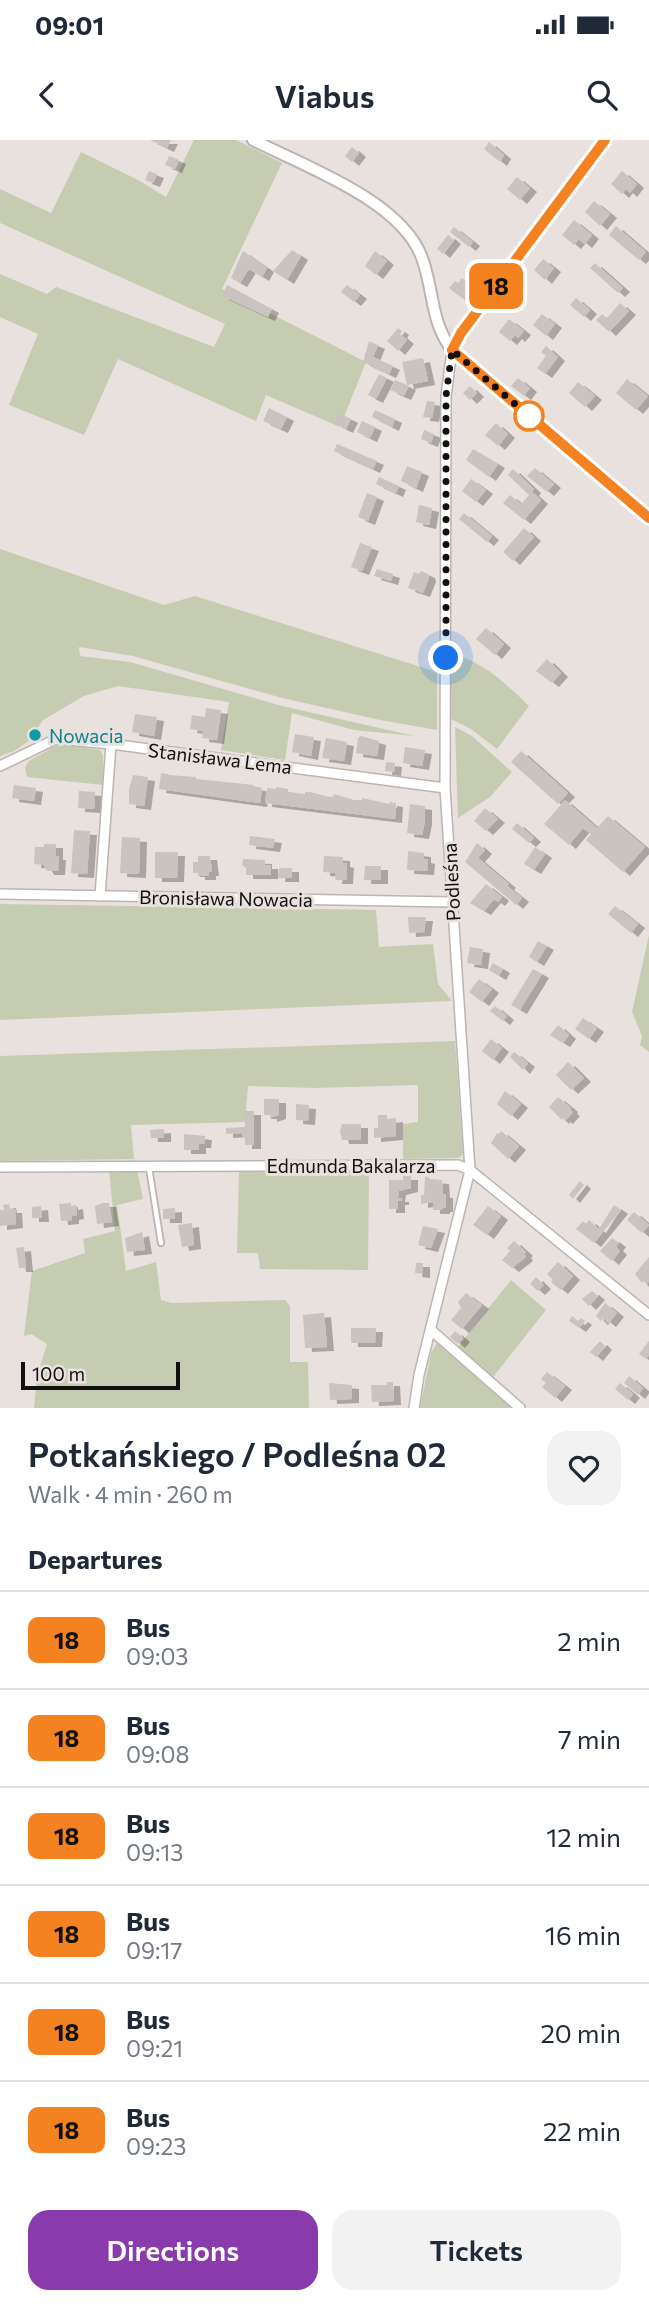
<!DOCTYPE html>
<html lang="en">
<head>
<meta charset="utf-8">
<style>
  body { margin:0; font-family:Commissioner,sans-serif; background:#f2f2f3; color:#1f2937; height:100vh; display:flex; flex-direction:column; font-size:26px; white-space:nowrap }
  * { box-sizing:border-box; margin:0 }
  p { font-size:23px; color:#747a83 }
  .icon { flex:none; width:38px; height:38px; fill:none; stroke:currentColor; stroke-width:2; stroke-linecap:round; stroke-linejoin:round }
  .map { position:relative; height:1268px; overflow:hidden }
  .panel { display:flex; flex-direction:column; background:#fff; flex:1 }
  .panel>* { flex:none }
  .badge { padding:0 14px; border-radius:10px; font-size:24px; line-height:46px }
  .scale { position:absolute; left:21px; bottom:18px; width:159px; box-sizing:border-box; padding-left:7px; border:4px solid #120f0e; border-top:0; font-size:19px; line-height:24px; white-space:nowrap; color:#120f0e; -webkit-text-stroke:5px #e8e1dd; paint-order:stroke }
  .you { position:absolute; width:35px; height:35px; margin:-18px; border:5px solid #fff; border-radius:50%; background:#1a73e8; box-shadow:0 0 0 10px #1a73e833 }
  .map>.badge { position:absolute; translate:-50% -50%; box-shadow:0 0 0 4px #fff }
  h2 { padding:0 28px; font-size:26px; line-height:63px }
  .round { display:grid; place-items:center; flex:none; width:74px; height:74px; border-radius:21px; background:#f2f2f3 }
  .headline { display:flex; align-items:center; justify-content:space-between; height:119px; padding:0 28px }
  h1 { font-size:33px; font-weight:600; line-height:52px }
  .button { display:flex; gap:14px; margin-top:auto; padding:14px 28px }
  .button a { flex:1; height:80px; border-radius:21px; background:#893bac; color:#fff; font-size:28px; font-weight:600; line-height:80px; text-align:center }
  .button a+a { background:#f2f2f3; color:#1f2937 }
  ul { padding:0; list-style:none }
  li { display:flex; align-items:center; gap:21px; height:98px; padding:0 28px; border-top:2px solid #e0e1e3 }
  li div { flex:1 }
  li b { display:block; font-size:26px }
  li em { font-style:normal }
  li .badge { min-width:77px; font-weight:700; text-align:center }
  .status { display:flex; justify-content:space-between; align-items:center; height:49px; padding:0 35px; background:#fff; direction:ltr }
  .status svg { height:19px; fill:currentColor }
  header { display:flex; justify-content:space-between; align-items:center; height:91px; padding:0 28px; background:#fff; font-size:32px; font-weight:600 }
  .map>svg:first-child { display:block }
  .green { fill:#c5ccb1 }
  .building { fill:#cac3bf; filter:url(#shadow) }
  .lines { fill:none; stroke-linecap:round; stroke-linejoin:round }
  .service-casing { stroke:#bcb5b1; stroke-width:8 }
  .minor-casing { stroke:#bcb5b1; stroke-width:12 }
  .tertiary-casing { stroke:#bcb5b1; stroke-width:14 }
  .service { stroke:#fff; stroke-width:4.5 }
  .minor { stroke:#fff; stroke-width:9 }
  .tertiary { stroke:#fff; stroke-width:10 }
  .line-casing { stroke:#fff; stroke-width:16 }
  .line { stroke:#f58220; stroke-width:10 }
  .walk { stroke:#120f0e; stroke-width:7; stroke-dasharray:0 12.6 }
  .stop-dot { fill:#fff; stroke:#f58220; stroke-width:3.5 }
  .culture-dot { fill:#0f9aa8; stroke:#e8e1dd; stroke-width:2.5 }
  .labels { text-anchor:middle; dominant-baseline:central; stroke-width:6; stroke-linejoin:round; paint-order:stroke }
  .culture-label { font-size:19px; fill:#0d838f; stroke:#e8e1dd; text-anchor:start }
  .street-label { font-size:19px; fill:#120f0e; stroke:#e8e1dd }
</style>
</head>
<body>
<div class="status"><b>09:01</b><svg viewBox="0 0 49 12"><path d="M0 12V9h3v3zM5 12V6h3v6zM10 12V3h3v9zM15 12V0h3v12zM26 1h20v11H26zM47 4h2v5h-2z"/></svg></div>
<header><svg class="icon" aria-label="back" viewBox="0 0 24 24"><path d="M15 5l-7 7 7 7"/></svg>Viabus<svg class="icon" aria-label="search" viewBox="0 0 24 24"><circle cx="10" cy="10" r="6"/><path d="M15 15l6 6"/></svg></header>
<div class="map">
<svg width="649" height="1268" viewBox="0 0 649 1268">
  <defs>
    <filter id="shadow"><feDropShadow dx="7" dy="4" stdDeviation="0" flood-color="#0004"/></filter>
  </defs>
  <rect width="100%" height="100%" fill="#e8e1dd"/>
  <!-- green -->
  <g class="green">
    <polygon points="194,0 236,0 282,23 222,149 366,222 340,287 266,255 256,281 118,219 84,295 9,265 38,194 0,177 0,134 47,154 56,147 214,207 225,184 0,83 0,49 51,73 81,12 138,40 166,57"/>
    <polygon points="0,409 164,465 195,456 437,532 437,590 380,580 282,558 133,516 79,507 80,516 130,522 282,566 415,596 354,590 292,573 285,620 221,610 229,562 118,546 84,556 43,580 30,600 14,611 0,616"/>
    <path d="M459 516C486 524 508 546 529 566L497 609 471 589 451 579V518Z"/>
    <polygon points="455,587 472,596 512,632 490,657 458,678"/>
    <polygon points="59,604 100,610 103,616 103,645 27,637 25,628 29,621"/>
    <polygon points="0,764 376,770 379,807 433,804 438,844 452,861 0,880"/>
    <polygon points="649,795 649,912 640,905 642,896 632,872"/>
    <polygon points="455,901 463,1014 459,1018 403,1019 403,984 418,982 418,945 315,948 248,946 245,982 131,985 134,1019 0,1021 0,916"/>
    <polygon points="109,1029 137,1030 143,1059 117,1065 126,1131 156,1122 161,1160 172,1163 285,1160 290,1166 290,1222 308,1222 309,1268 34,1268 37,1236 47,1204 31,1194 24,1196 32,1131 85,1113 83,1099 115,1091"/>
    <polygon points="369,1029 368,1130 260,1129 258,1113 237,1113 239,1030"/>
    <polygon points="511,1140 546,1170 493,1237 457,1208"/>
    <polygon points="437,1203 442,1205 515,1268 420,1268 431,1213"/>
  </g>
  <!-- building -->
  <g class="building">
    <polygon points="150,0 171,0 167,8"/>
    <polygon points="489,2 504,15 500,22 484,9"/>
    <polygon points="352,7 359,13 352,22 345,16"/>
    <polygon points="169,16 179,20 175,29 165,25"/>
    <polygon points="149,31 157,34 153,43 145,40"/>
    <polygon points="622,31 637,44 630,53 626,49 622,54 611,44"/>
    <polygon points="517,37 530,48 520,60 507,49"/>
    <polygon points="594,61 610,74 600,86 585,72"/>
    <polygon points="574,80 592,95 585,104 579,99 574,105 562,95"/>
    <polygon points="616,86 646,112 639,120 609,95"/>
    <polygon points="454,87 473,102 469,107 450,92"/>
    <polygon points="448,95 454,100 443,114 437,109"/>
    <polygon points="292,110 301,116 287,140 273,131"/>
    <polygon points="243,111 267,128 262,137 249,129 240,143 231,138"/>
    <polygon points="375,111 387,121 376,135 365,126"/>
    <polygon points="483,119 490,125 480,139 472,133"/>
    <polygon points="543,119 554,128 545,140 534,130"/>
    <polygon points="595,123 623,148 618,153 590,128"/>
    <polygon points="462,138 473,147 463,159 449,148 455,141 458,143"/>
    <polygon points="227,145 272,169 268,177 222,156"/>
    <polygon points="347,145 360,155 354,162 341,152"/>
    <polygon points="576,158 590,170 584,177 570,165"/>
    <polygon points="620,163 629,171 609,192 596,180 602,174 607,178"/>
    <polygon points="542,174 555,184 546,196 533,185"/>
    <polygon points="509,179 524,191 518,198 515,195 510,201 499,192"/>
    <polygon points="398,188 402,191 400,194 407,200 398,211 387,201"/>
    <polygon points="369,201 378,205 373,217 393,226 389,234 363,222"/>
    <polygon points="546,206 558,217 545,234 537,228 546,216 541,212"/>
    <polygon points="423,218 428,241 407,245 402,222"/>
    <polygon points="379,234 387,238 376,259 368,255"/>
    <polygon points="518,238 530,248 524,256 511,246"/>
    <polygon points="627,239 648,256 636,270 616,253"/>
    <polygon points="395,240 409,246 404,256 390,250"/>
    <polygon points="578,242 595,256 585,267 569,253"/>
    <polygon points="470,246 477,253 470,260 463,253"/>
    <polygon points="427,261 435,262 432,278 423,277"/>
    <polygon points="269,268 287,277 281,289 263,281"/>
    <polygon points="375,270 395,279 392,287 372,277"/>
    <polygon points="339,273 351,279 346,289 334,283"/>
    <polygon points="362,281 375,287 370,298 357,292"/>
    <polygon points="496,283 508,294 498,306 485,295"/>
    <polygon points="424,290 434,294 431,303 421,299"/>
    <polygon points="337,304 377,321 373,329 334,311"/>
    <polygon points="473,309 498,324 489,337 466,320"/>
    <polygon points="407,326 422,332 416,348 401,341"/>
    <polygon points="535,328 554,344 547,352 527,336"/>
    <polygon points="513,329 534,349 532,352 541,360 524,380 503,363 510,355 521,364 529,355 508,335"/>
    <polygon points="379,337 399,346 396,353 376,344"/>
    <polygon points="471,339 486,350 476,362 462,351"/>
    <polygon points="367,353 377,357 368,381 358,377"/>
    <polygon points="419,365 432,368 429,385 416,382"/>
    <polygon points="464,373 492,396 487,402 459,379"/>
    <polygon points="524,388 534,397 513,421 503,412"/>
    <polygon points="360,403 372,407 362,431 351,427"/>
    <polygon points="377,429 393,434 391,441 374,436"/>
    <polygon points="421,431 428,434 429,438 423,453 408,448 414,432 419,434"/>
    <polygon points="486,488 504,504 495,515 476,499"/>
    <polygon points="547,519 561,533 552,543 536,531"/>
    <polygon points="206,568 221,570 217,600 202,598 203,591 190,589 192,575 205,577"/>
    <polygon points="135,574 157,577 154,596 132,592"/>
    <polygon points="295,594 314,597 311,616 292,612"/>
    <polygon points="361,596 379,601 377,616 356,613 358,598"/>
    <polygon points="326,598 347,602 344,621 322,618"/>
    <polygon points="405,607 425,610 422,626 403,623"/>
    <polygon points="521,611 568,653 558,664 511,622"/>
    <polygon points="386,622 395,623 394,632 385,631"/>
    <polygon points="161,633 168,634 168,635 196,637 196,639 254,645 253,646 262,648 260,663 159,649"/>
    <polygon points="133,635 148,637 144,666 129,664 129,649"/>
    <polygon points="14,645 36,648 34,661 12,658"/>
    <polygon points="276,647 288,649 288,652 305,654 305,652 310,652 325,656 333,657 334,654 354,660 362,660 362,658 390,664 390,662 396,663 395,679 265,663 267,648 276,649"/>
    <polygon points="79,651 95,652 94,669 78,668"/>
    <polygon points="565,660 597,688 608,676 645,707 623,732 586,700 591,694 583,688 569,705 544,684"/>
    <polygon points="410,664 425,666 425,681 422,695 407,693"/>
    <polygon points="485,668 498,679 486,691 474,681"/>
    <polygon points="517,683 534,698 529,703 512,689"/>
    <polygon points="74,690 90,691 87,734 71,733"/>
    <polygon points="250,696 275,699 273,708 249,705"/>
    <polygon points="122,697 140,698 139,734 120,733"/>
    <polygon points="477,703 485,710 478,718 509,744 507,746 522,758 516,765 465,722"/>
    <polygon points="44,704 56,704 56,716 59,716 58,731 47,731 44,725 34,724 35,707 44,707"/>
    <polygon points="535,707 545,714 534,730 524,724"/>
    <polygon points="408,711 424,713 424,719 428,720 427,731 407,730"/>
    <polygon points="155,712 178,712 177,738 155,738"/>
    <polygon points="198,716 210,716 212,732 209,732 209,736 198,736 198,733 193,733 193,722 198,722"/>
    <polygon points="324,716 343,717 343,723 347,724 346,740 335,740 336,733 323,732"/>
    <polygon points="243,719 265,720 265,725 271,725 271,735 246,735 246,728 242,725"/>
    <polygon points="365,726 381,726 381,740 364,740"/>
    <polygon points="279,728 292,728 292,738 278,738"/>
    <polygon points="486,744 502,757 498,762 494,759 484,771 470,763"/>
    <polygon points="615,766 638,784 631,793 608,774"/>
    <polygon points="408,777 426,777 424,792 409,793"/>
    <polygon points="538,801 547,806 537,822 529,817"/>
    <polygon points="470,807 483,809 481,825 467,823"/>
    <polygon points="493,823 503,829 499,836 489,830"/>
    <polygon points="533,829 542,834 520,870 511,865"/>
    <polygon points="479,839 492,849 482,862 469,852"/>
    <polygon points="495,866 507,876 503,881 490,871"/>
    <polygon points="583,878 597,888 589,899 575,889"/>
    <polygon points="558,885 569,895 563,903 550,895"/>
    <polygon points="491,899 502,908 493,920 482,911"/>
    <polygon points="514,912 528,923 523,930 510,917"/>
    <polygon points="568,922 584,938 571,950 556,935"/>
    <polygon points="505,951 521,964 511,976 497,964"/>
    <polygon points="558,957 571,968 570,970 573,972 566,980 563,978 562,980 549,967"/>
    <polygon points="264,959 279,959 279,975 270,978 270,975 264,975"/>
    <polygon points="296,964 309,965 308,981 296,980"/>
    <polygon points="245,971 254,971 254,1005 245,1005 245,998 242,998 242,993 226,994 226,988 245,987"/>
    <polygon points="378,975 387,975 387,979 396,978 396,996 374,998 374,988 378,988"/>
    <polygon points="342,984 361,984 361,1000 342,1000 340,991"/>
    <polygon points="164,989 164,998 151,998 150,990"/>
    <polygon points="501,991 519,1006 508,1019 491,1003 497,993 499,994"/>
    <polygon points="184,994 205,996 204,1004 199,1004 199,1010 184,1010"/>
    <polygon points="403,1036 411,1036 411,1048 399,1051 398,1058 402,1058 402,1061 398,1061 398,1069 389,1069 389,1040 403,1040"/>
    <polygon points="425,1037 429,1037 429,1039 442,1040 443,1054 446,1054 446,1068 443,1068 443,1070 433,1070 433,1062 421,1064 421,1055 424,1055"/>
    <polygon points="580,1041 584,1045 573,1059 569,1055"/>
    <polygon points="71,1063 71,1066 76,1065 77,1075 72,1076 72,1080 61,1081 59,1064"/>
    <polygon points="102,1063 109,1063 112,1082 97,1084 95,1066"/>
    <polygon points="9,1064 10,1069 15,1069 16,1084 0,1086 0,1070 4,1070 3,1065"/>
    <polygon points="614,1065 621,1070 594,1103 576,1089 583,1081 586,1084 589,1080 599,1089"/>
    <polygon points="41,1066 42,1078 32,1078 32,1067"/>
    <polygon points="488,1066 501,1076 487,1095 473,1085"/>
    <polygon points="175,1068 175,1079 163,1079 163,1069"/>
    <polygon points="634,1072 649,1085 642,1093 627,1080"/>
    <polygon points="192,1083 194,1105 182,1107 178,1085"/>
    <polygon points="423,1086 438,1089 431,1108 418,1105"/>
    <polygon points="142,1092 145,1110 127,1112 125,1098"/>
    <polygon points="612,1098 619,1103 616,1107 620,1111 612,1121 600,1111"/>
    <polygon points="514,1101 526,1112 524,1114 526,1117 512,1128 502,1120 510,1111 507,1108"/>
    <polygon points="24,1107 26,1128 19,1128 16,1108"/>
    <polygon points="649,1117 649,1141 647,1144 644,1141 642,1143 635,1134"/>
    <polygon points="558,1122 573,1136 561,1150 551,1142 553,1140 547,1134"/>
    <polygon points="416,1123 423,1123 423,1134 415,1133"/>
    <polygon points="536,1137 544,1145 538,1151 530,1144"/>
    <polygon points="592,1151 598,1156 589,1166 582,1159"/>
    <polygon points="466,1153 482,1165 462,1189 451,1180 461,1168 458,1162"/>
    <polygon points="605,1163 617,1173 609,1183 603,1178 601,1181 596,1176"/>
    <polygon points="324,1173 327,1207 305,1208 303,1175"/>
    <polygon points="572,1176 578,1181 581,1178 585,1181 579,1188 569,1181"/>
    <polygon points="351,1188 376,1188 375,1203 351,1203"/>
    <polygon points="455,1191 463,1198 458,1204 450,1197"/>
    <polygon points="600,1201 605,1206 596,1217 590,1212"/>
    <polygon points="649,1201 649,1215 646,1219 639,1214"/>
    <polygon points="547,1232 565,1246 555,1258 542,1247 546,1243 541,1239"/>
    <polygon points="629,1236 643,1248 638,1255 624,1243"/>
    <polygon points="387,1242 393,1242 394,1261 372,1262 371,1245 387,1245"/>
    <polygon points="329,1243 352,1245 352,1259 330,1260"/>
    <polygon points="620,1243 633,1254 628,1260 615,1249"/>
  </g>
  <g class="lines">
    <defs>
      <polyline id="service" points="149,1028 161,1103"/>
      <g id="minor">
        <polyline points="0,626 56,599 111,604 445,648"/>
        <polyline points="0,754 452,762"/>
        <polyline points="100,756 111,604"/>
        <polyline points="0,1027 458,1025 470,1030 649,1175"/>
        <polyline points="431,1190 520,1268"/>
        <polyline points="414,1268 419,1235 470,1030 445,648 446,256 452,210 461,193 605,0"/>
      </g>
      <path id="tertiary" d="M253 0C304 26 402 61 422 118 434 150 430 181 452 210L649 378"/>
    </defs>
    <!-- service casing -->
    <use href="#service" class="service-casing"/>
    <!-- minor casing -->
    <use href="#minor" class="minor-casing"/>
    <!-- tertiary casing -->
    <use href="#tertiary" class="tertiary-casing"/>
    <!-- service -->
    <use href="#service" class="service"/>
    <!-- minor -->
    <use href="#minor" class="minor"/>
    <!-- tertiary -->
    <use href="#tertiary" class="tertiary"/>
  </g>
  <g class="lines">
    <defs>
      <polyline id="line" points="605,0 461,193 452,210 649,378"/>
    </defs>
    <!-- line casing -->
    <use href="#line" class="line-casing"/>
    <!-- line -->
    <use href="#line" class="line"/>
    <!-- walk -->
    <polyline class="walk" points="446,518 446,256 452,210 529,276"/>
  </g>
  <!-- markers -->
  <circle class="stop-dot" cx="529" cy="276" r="14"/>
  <circle class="culture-dot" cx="35" cy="595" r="7"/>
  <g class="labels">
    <!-- culture labels -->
    <g class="culture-label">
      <text x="49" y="595">Nowacia</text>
    </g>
    <!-- street labels -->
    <g class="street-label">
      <text transform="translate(220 618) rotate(7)">Stanisława Lema</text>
      <text transform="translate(451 742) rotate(-93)">Podleśna</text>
      <text transform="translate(226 758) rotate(1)">Bronisława Nowacia</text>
      <text x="351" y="1025">Edmunda Bakalarza</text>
    </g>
  </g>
</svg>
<div class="scale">100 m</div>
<div class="you" style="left:446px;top:518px"></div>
<b class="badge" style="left:496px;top:146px;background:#f58220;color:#111">18</b>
</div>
<section class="panel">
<div class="headline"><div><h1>Potkańskiego / Podleśna 02</h1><p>Walk · 4 min · 260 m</p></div><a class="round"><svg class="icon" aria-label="heart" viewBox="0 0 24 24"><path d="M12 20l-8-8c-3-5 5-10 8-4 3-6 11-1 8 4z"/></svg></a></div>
<h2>Departures</h2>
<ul>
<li><span class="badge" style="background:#f58220;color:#111">18</span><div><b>Bus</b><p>09:03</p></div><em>2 min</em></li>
<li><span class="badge" style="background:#f58220;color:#111">18</span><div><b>Bus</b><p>09:08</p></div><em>7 min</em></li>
<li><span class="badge" style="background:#f58220;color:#111">18</span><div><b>Bus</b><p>09:13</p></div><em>12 min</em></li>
<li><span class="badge" style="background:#f58220;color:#111">18</span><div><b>Bus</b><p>09:17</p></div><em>16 min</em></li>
<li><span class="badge" style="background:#f58220;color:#111">18</span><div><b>Bus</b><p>09:21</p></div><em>20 min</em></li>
<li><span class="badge" style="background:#f58220;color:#111">18</span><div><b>Bus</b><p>09:23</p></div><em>22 min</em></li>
</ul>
<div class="button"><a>Directions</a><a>Tickets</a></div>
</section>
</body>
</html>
